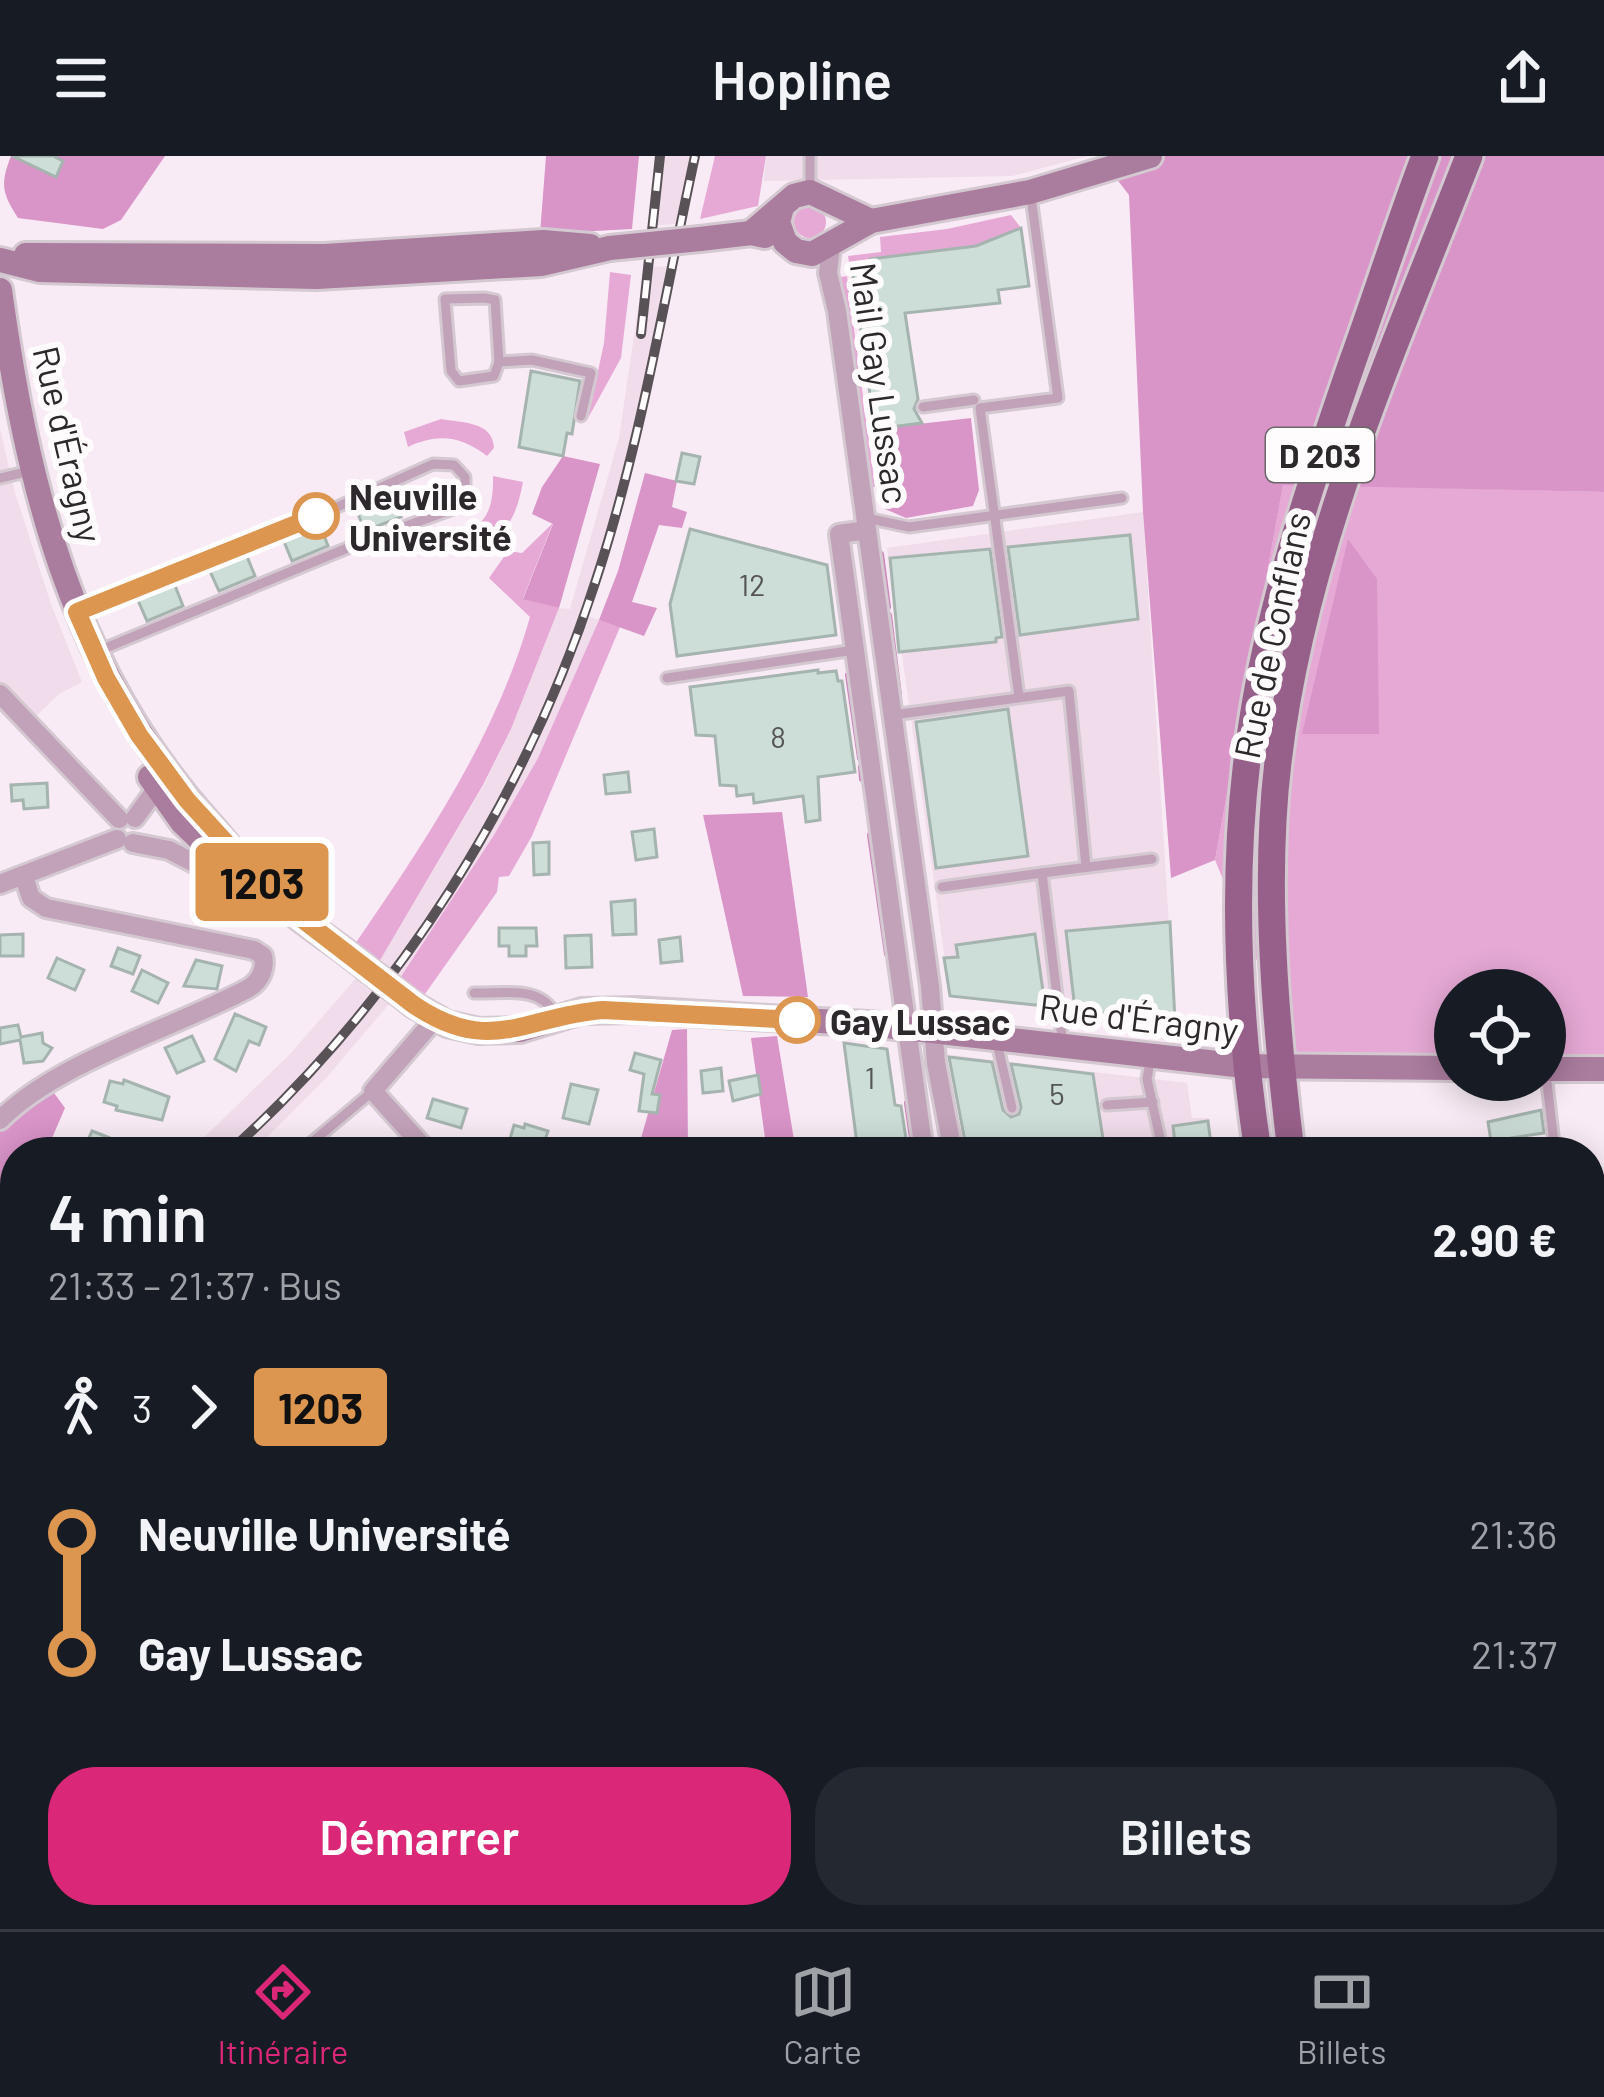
<!DOCTYPE html>
<html lang="fr">
<head>
<meta charset="utf-8">
<style>
  body { margin:0; font-family:Barlow,sans-serif; background:#242831; color:#f1f3f6; height:100vh; display:flex; flex-direction:column; font-size:45px; white-space:nowrap }
  * { box-sizing:border-box; margin:0 }
  p { font-size:39px; color:#9ea1a6 }
  .icon { flex:none; width:66px; height:66px; fill:none; stroke:currentColor; stroke-width:2; stroke-linecap:round; stroke-linejoin:round }
  .map { position:relative; flex:1; overflow:hidden }
  .details { position:absolute; left:0px; top:981px; width:1605px; height:792px; display:flex; flex-direction:column; background:#171b24; border-radius:48px 48px 0 0; box-shadow:0 6px 30px #0003 }
  .details>* { flex:none }
  .badge { padding:0 24px; border-radius:9px; font-size:42px; line-height:78px }
  .buttons { position:absolute; left:1434px; top:813px; display:grid; gap:24px }
  .buttons a { display:grid; place-items:center; width:132px; height:132px; border-radius:50%; background:#171b24; box-shadow:0 6px 30px #0003; font-size:60px }
  .map>.badge { position:absolute; translate:-50% -50%; box-shadow:0 0 0 6px #fff }
  .legs { display:flex; align-items:center; gap:18px; height:132px; padding:0 48px; font-size:39px }
  .legs p { margin-inline-start:auto }
  .head { display:flex; align-items:center; justify-content:space-between; height:204px; padding:0 48px }
  h1 { font-size:66px; font-weight:600; line-height:90px }
  .cta { display:flex; gap:24px; margin-top:auto; padding:24px 48px }
  .cta a { flex:1; height:138px; border-radius:48px; background:#db2777; color:#fff; font-size:48px; font-weight:600; line-height:138px; text-align:center }
  .cta a+a { background:#242831; color:#f1f3f6 }
  ul { padding:0 48px; list-style:none }
  li { display:flex; align-items:center; gap:42px; height:120px; font-size:45px }
  li i { display:grid; place-items:center; width:18px; height:100%; margin:0 15px; background:currentColor }
  li i::after { content:''; width:30px; height:30px; margin:-15px; border:9px solid; border-radius:50%; background:#171b24 }
  li p { margin-inline-start:auto }
  li:first-child i { background:linear-gradient(#0000 50%,currentColor 0) }
  li:last-child i { background:linear-gradient(currentColor 50%,#0000 0) }
  header { display:flex; justify-content:space-between; align-items:center; height:156px; padding:0 48px; background:#171b24; font-size:54px; font-weight:600 }
  .tab-bar { display:flex; justify-content:space-around; align-items:center; height:168px; border-top:3px solid #363941; background:#171b24; font-size:33px; color:#9ea1a6 }
  .tab-bar a { display:grid; justify-items:center; gap:6px }
  .tab-bar .current { color:#db2777 }
  .map>svg:first-child { display:block }
  .built { fill:#f0dcea }
  .green { fill:#e6a9d6; fill-rule:evenodd }
  .forest { fill:#d994c8 }
  .water { fill:#cb86ba }
  .lines { fill:none; stroke-linecap:round; stroke-linejoin:round }
  .stream { stroke:#cb86ba; stroke-width:6 }
  .building { fill:#cdddd7; stroke:#a5b4ae; stroke-width:3 }
  .lane-casing { stroke:#d4c8d1; stroke-width:15 }
  .street-casing { stroke:#d4c8d1; stroke-width:24 }
  .secondary-casing { stroke:#d4c8d1; stroke-width:30 }
  .primary-casing { stroke:#d4c8d1; stroke-width:33 }
  .lane { stroke:#c2a2b9; stroke-width:9 }
  .street { stroke:#c2a2b9; stroke-width:18 }
  .secondary { stroke:#aa7c9e; stroke-width:24 }
  .primary { stroke:#97608a; stroke-width:27 }
  .rail-casing { stroke:#585256; stroke-width:10 }
  .rail { stroke:#fffcfe; stroke-width:6; stroke-dasharray:18; stroke-linecap:butt }
  .secondary-bridge-casing { stroke:#d4c8d1; stroke-width:30; stroke-linecap:butt }
  .secondary-bridge { stroke:#aa7c9e; stroke-width:24 }
  .line-1-casing { stroke:#fff; stroke-width:27 }
  .line-1 { stroke:#dc9650; stroke-width:18 }
  .stop-1-dot { fill:#fff; stroke:#dc9650; stroke-width:6 }
  .labels { text-anchor:middle; dominant-baseline:central; stroke-width:12; stroke-linejoin:round; paint-order:stroke }
  .number-label { font-size:30px; fill:#555556 }
  .shield { fill:#fffcfe; stroke:#6c686a; stroke-width:3 }
  .shield-label { font-size:33px; font-weight:bold; fill:#2d282b }
  .street-label { font-size:36px; fill:#2d282b; stroke:#fffcfe }
  .stop-label { font-size:36px; font-weight:bold; fill:#2d282b; stroke:#fffcfe; text-anchor:start }
</style>
</head>
<body>
<header><svg class="icon" aria-label="menu" viewBox="0 0 24 24"><path d="M4 6h16M4 12h16M4 18h16"/></svg>Hopline<svg class="icon" aria-label="share" viewBox="0 0 24 24"><path d="M12 15V3M7 8l5-5 5 5M5 13v7h14v-7"/></svg></header>
<div class="map">
<svg width="1604" height="1773" viewBox="0 0 1604 1773">
  <rect width="100%" height="100%" fill="#f9ebf5"/>
  <!-- built -->
  <g class="built">
    <polygon points="655,0 700,0 685,67 649,70"/>
    <polygon points="766,0 1088,0 1012,20 764,25"/>
    <polygon points="677,109 635,306 588,460 599,464 538,602 494,679 400,822 379,806 484,629 511,573 559,452 570,453 619,282 644,112"/>
    <polygon points="0,273 15,337 51,448 82,526 59,538 32,564 0,538"/>
    <polygon points="1143,356 1175,865 950,840 887,392"/>
    <polygon points="356,822 389,848 327,921 252,996 189,996 291,897"/>
    <polygon points="951,899 1187,927 1192,962 1208,962 1212,996 970,996"/>
    <polygon points="15,1131 15,1171 0,1179 0,1142"/>
  </g>
  <!-- green -->
  <g class="green">
    <polygon points="715,0 766,0 758,50 700,63"/>
    <circle cx="810" cy="66" r="16"/>
    <polygon points="1011,59 1021,72 976,90 849,106 848,100 881,96 880,81 947,73"/>
    <polygon points="610,116 631,119 621,202 588,262 604,187"/>
    <polygon points="847,120 875,331 869,331 834,122"/>
    <path d="M441 263C462 267 493 265 494 292L487 300C461 280 438 277 408 291L404 276Z"/>
    <path d="M493 320 523 326C513 379 499 380 450 396L437 380C480 378 494 363 493 320Z"/>
    <path d="M1283 328 1604 336V928L1304 918 1215 704ZM1455 834H1545V924H1455Z"/>
    <path d="M553 367 523 442 559 452 511 573 483 629 379 806 355 788C425 686 496 581 530 461L489 422 508 395 522 397Z"/>
    <polygon points="599,464 620,471 532,680 509,720 499,721 497,736 425,838 400,822 494,679 538,602"/>
  </g>
  <!-- forest -->
  <g class="forest">
    <path d="M11 0H165L121 64 103 73 18 62C2 37 0 28 11 0Z"/>
    <polygon points="546,0 639,0 632,73 540,78"/>
    <polygon points="1099,0 1604,0 1604,336 1283,329 1215,704 1171,722 1143,356 1129,39"/>
    <polygon points="971,262 979,334 973,350 906,362 885,353 875,273"/>
    <polygon points="563,300 600,308 559,452 523,443 553,368 532,358 542,331"/>
    <polygon points="645,317 677,325 672,351 687,356 682,372 659,369 632,446 657,452 644,480 599,464 618,415"/>
    <polygon points="1348,383 1377,423 1379,578 1302,578"/>
    <polygon points="782,656 808,841 743,840 703,659"/>
    <polygon points="687,873 688,996 637,996 672,874"/>
    <polygon points="777,880 796,996 767,996 751,882"/>
    <polygon points="54,937 65,952 46,996 15,996 13,1072 0,1065 0,964 14,961"/>
    <polygon points="15,1171 15,1378 0,1377 0,1179"/>
    <polygon points="1604,1513 1604,1625 1592,1630 1604,1706 1604,1773 1577,1773 1568,1758 1590,1758 1590,1516"/>
    <polygon points="111,1758 247,1758 278,1773 150,1773"/>
    <polygon points="961,1758 1222,1758 1245,1773 948,1773"/>
  </g>
  <!-- water -->
  <g class="water">
    <polygon points="0,1424 15,1425 15,1694 0,1691"/>
    <polygon points="247,1758 655,1758 675,1773 278,1773"/>
  </g>
  <g class="lines">
    <!-- stream -->
    <g class="stream">
      <polyline points="881,398 888,451"/>
      <polyline points="889,459 899,539"/>
      <polyline points="848,519 860,602"/>
      <polyline points="861,611 862,623"/>
      <polyline points="870,679 887,798"/>
      <polyline points="907,947 914,996"/>
    </g>
  </g>
  <!-- building -->
  <g class="building">
    <polygon points="12,0 53,0 63,5 56,21"/>
    <polygon points="1021,72 1029,130 998,134 1000,147 905,157 918,243 914,253 922,267 875,273 852,113 871,110 870,103 976,90"/>
    <polygon points="531,215 580,225 572,278 567,277 563,300 519,291"/>
    <polygon points="682,297 700,301 694,328 676,325"/>
    <polygon points="391,338 401,361 365,375 356,353"/>
    <polygon points="320,369 328,390 292,405 283,383"/>
    <polygon points="690,373 827,409 836,479 677,500 670,448"/>
    <polygon points="1130,379 1138,463 1020,479 1008,391"/>
    <polygon points="990,393 1002,481 996,482 996,486 899,496 890,402"/>
    <polygon points="246,398 255,420 219,435 209,413"/>
    <polygon points="174,427 183,450 147,465 137,442"/>
    <polygon points="818,514 818,517 836,515 838,525 842,525 855,616 818,621 820,664 806,666 803,640 754,647 753,638 737,640 736,630 720,629 715,580 696,579 690,531"/>
    <polygon points="1008,553 1028,700 936,712 916,566"/>
    <polygon points="628,616 630,636 606,638 604,619"/>
    <polygon points="47,627 48,651 24,653 23,644 12,645 11,629"/>
    <polygon points="654,673 657,701 636,704 632,676"/>
    <polygon points="549,686 549,718 534,719 533,687"/>
    <polygon points="635,744 636,778 613,779 611,746"/>
    <polygon points="1170,766 1175,865 1075,854 1066,775"/>
    <polygon points="499,772 536,772 537,790 526,790 526,800 509,800 509,790 499,790"/>
    <polygon points="23,778 23,800 0,800 0,779"/>
    <polygon points="1035,778 1045,850 950,840 944,802 958,801 956,789"/>
    <polygon points="591,779 592,811 566,812 565,780"/>
    <polygon points="680,781 682,805 661,807 659,784"/>
    <polygon points="118,792 140,800 133,818 111,810"/>
    <polygon points="57,802 84,814 75,834 48,822"/>
    <polygon points="196,804 222,810 217,833 184,830"/>
    <polygon points="142,814 168,827 158,847 132,835"/>
    <polygon points="235,858 266,871 259,889 249,885 236,915 215,903"/>
    <polygon points="18,869 21,881 42,877 43,887 52,892 43,905 24,907 20,884 0,888 0,872"/>
    <polygon points="192,880 204,905 177,917 165,892"/>
    <polygon points="844,887 887,893 895,949 901,950 908,996 858,996"/>
    <polygon points="635,897 661,904 652,938 660,939 657,957 639,955 644,918 630,914"/>
    <polygon points="949,901 992,906 1003,954 1011,961 1019,958 1021,951 1011,908 1093,918 1105,996 967,996"/>
    <polygon points="721,912 723,935 703,937 701,915"/>
    <polygon points="758,919 761,938 733,945 729,925"/>
    <polygon points="124,924 169,941 162,964 116,954 117,950 104,946 110,925 123,928"/>
    <polygon points="571,928 598,934 589,968 563,962"/>
    <polygon points="433,943 467,953 461,972 427,962"/>
    <polygon points="1541,954 1544,977 1491,985 1488,966"/>
    <polygon points="1208,965 1212,996 1176,996 1173,970"/>
    <polygon points="525,968 548,975 541,996 507,993 514,969 524,972"/>
    <polygon points="92,975 105,980 142,996 83,996"/>
    <polygon points="1604,1181 1604,1222 1590,1224 1590,1183"/>
    <polygon points="1242,1758 1286,1758 1276,1773 1264,1773"/>
  </g>
  <g class="lines">
    <defs>
      <g id="lane">
        <polyline points="810,0 810,36"/>
        <polygon points="485,142 495,144 499,206 494,220 459,225 451,215 445,143"/>
        <polyline points="499,206 532,204 591,217 581,260"/>
        <polyline points="923,251 974,244"/>
        <polyline points="0,322 30,315"/>
        <polyline points="866,362 909,371 1122,342"/>
        <polyline points="83,454 317,360 433,308 454,309 465,321 465,339 453,353 362,386 96,496"/>
        <polyline points="667,522 854,494"/>
        <polyline points="1019,541 980,252 1058,242 1031,41"/>
        <polyline points="893,559 1069,535 1086,711"/>
        <polyline points="1042,717 1152,703"/>
        <polyline points="942,731 1042,717 1063,889"/>
        <path d="M474 837C504 838 540 829 555 858"/>
        <polyline points="997,887 1012,952"/>
        <polyline points="1150,905 1147,923 1163,996"/>
        <polyline points="1546,918 1555,996"/>
        <polyline points="1107,949 1153,946"/>
        <polyline points="309,996 311,987 373,935"/>
        <polyline points="1590,1167 1604,1171"/>
        <polyline points="1326,1761 1327,1758"/>
      </g>
      <g id="street">
        <polyline points="831,90 828,117 837,155 867,374"/>
        <polyline points="0,538 119,663"/>
        <polyline points="135,662 157,632 168,636"/>
        <polyline points="133,687 169,694 225,723 240,723"/>
        <polyline points="0,728 117,683"/>
        <path d="M0 964C58 905 175 872 249 832 260 825 266 813 263 800L254 794 46 752 31 742 24 721"/>
        <polyline points="428,996 373,935 435,863"/>
        <polyline points="924,996 839,378 867,374 930,830 936,907 953,996"/>
        <polyline points="0,1718 15,1723"/>
        <polyline points="101,1758 140,1773"/>
      </g>
      <g id="secondary">
        <polyline points="781,55 778,66 785,86 796,95 812,98 871,65 1030,36 1150,0"/>
        <polyline points="751,77 794,40 810,36 871,65"/>
        <polyline points="700,83 751,77 765,80"/>
        <polyline points="26,99 325,100 543,86 590,90"/>
        <polyline points="0,104 40,114 317,121 541,108 610,92"/>
        <path d="M0 134C27 330 72 514 207 665 231 692 254 722 281 747 301 765 325 780 347 797"/>
        <polyline points="150,621 182,666 242,724"/>
        <polyline points="414,849 447,868 479,875 520,874 582,855 637,854 868,868 1244,910 1455,912"/>
        <polyline points="1545,913 1604,913"/>
      </g>
      <g id="primary">
        <path d="M1258 996C1237 856 1230 709 1252 568 1271 443 1311 326 1352 207 1377 138 1399 68 1425 0"/>
        <path d="M1291 996C1276 873 1263 729 1278 606 1303 393 1392 198 1469 0"/>
        <polyline points="1486,1758 1495,1773"/>
        <polyline points="1522,1758 1532,1773"/>
      </g>
    </defs>
    <!-- lane casing -->
    <use href="#lane" class="lane-casing"/>
    <!-- street casing -->
    <use href="#street" class="street-casing"/>
    <!-- secondary casing -->
    <use href="#secondary" class="secondary-casing"/>
    <!-- primary casing -->
    <use href="#primary" class="primary-casing"/>
    <!-- lane -->
    <use href="#lane" class="lane"/>
    <!-- street -->
    <use href="#street" class="street"/>
    <!-- secondary -->
    <use href="#secondary" class="secondary"/>
    <!-- primary -->
    <use href="#primary" class="primary"/>
    <defs>
      <g id="rail">
        <polyline points="641,178 660,0"/>
        <path d="M229 996C399 843 525 643 595 427 641 288 664 142 695 0"/>
        <polyline points="0,1157 15,1147"/>
      </g>
    </defs>
    <!-- rail casing -->
    <use href="#rail" class="rail-casing"/>
    <!-- rail -->
    <use href="#rail" class="rail"/>
    <defs>
      <g id="secondary-bridge">
        <polyline points="610,92 700,83"/>
        <polyline points="347,797 414,849"/>
      </g>
    </defs>
    <!-- secondary-bridge casing -->
    <use href="#secondary-bridge" class="secondary-bridge-casing"/>
    <!-- secondary-bridge -->
    <use href="#secondary-bridge" class="secondary-bridge"/>
  </g>
  <g class="lines">
    <defs>
      <path id="line-1" d="M316 360 77 456 106 522 139 579 187 644 280 746 414 849C491 901 525 860 603 854L797 864"/>
    </defs>
    <!-- line-1 casing -->
    <use href="#line-1" class="line-1-casing"/>
    <!-- line-1 -->
    <use href="#line-1" class="line-1"/>
  </g>
  <!-- markers -->
  <g class="stop-1-dot">
    <circle cx="316" cy="360" r="21"/>
    <circle cx="797" cy="864" r="21"/>
  </g>
  <g class="labels">
    <!-- number labels -->
    <g class="number-label">
      <text x="752" y="428">12</text>
      <text x="778" y="580">8</text>
      <text x="870" y="921">1</text>
      <text x="1057" y="937">5</text>
    </g>
    <!-- shield labels -->
    <rect class="shield" x="1266" y="272" width="108" height="54" rx="9"/>
    <g class="shield-label">
      <text x="1320" y="299">D 203</text>
    </g>
    <!-- street labels -->
    <g class="street-label">
      <text transform="translate(881 227) rotate(82)">Mail Gay Lussac</text>
      <text transform="translate(69 288) rotate(77)">Rue d'Éragny</text>
      <text transform="translate(1271 479) rotate(-78)">Rue de Conflans</text>
      <text transform="translate(1139 861) rotate(7)">Rue d'Éragny</text>
    </g>
    <!-- stop labels -->
    <g class="stop-label">
      <text x="349" y="339">Neuville<tspan x="349" dy="41">Université</tspan></text>
      <text x="830" y="864">Gay Lussac</text>
    </g>
  </g>
</svg>
<div class="buttons">
<a><svg class="icon" aria-label="locate" viewBox="0 0 24 24"><circle cx="12" cy="12" r="6"/><path d="M12 2v4M12 18v4M2 12h4M18 12h4"/></svg></a>
</div>
<b class="badge" style="left:262px;top:726px;background:#dc9650;color:#111">1203</b>
<section class="details">
<div class="head"><div><h1>4 min</h1><p>21:33 – 21:37 · Bus</p></div><b>2.90 €</b></div>
<div class="legs"><svg class="icon" aria-label="walk" viewBox="0 0 24 24"><circle cx="13" cy="4" r="2"/><path d="M13 8l-2 6 4 7M11 14l-3 7M7 12l3-4h3l4 4"/></svg>3<svg class="icon" aria-label="forward" viewBox="0 0 24 24"><path d="M9 5l7 7-7 7"/></svg><b class="badge" style="background:#dc9650;color:#111">1203</b></div>
<ul>
<li><i style="color:#dc9650"></i><b>Neuville Université</b><p>21:36</p></li>
<li><i style="color:#dc9650"></i><b>Gay Lussac</b><p>21:37</p></li>
</ul>
<div class="cta"><a>Démarrer</a><a>Billets</a></div>
</section>
</div>
<nav class="tab-bar">
<a class="current"><svg class="icon" aria-label="directions" viewBox="0 0 24 24"><path d="M12 3l9 9-9 9-9-9zM9 14v-3h6M13 9l2 2-2 2"/></svg>Itinéraire</a>
<a><svg class="icon" aria-label="map" viewBox="0 0 24 24"><path d="M3 6l6-2 6 2 6-2v14l-6 2-6-2-6 2zM9 4v14M15 6v14"/></svg>Carte</a>
<a><svg class="icon" aria-label="tickets" viewBox="0 0 24 24"><path d="M3 7h18v10H3zM15 7v10"/></svg>Billets</a>
</nav>
</body>
</html>
